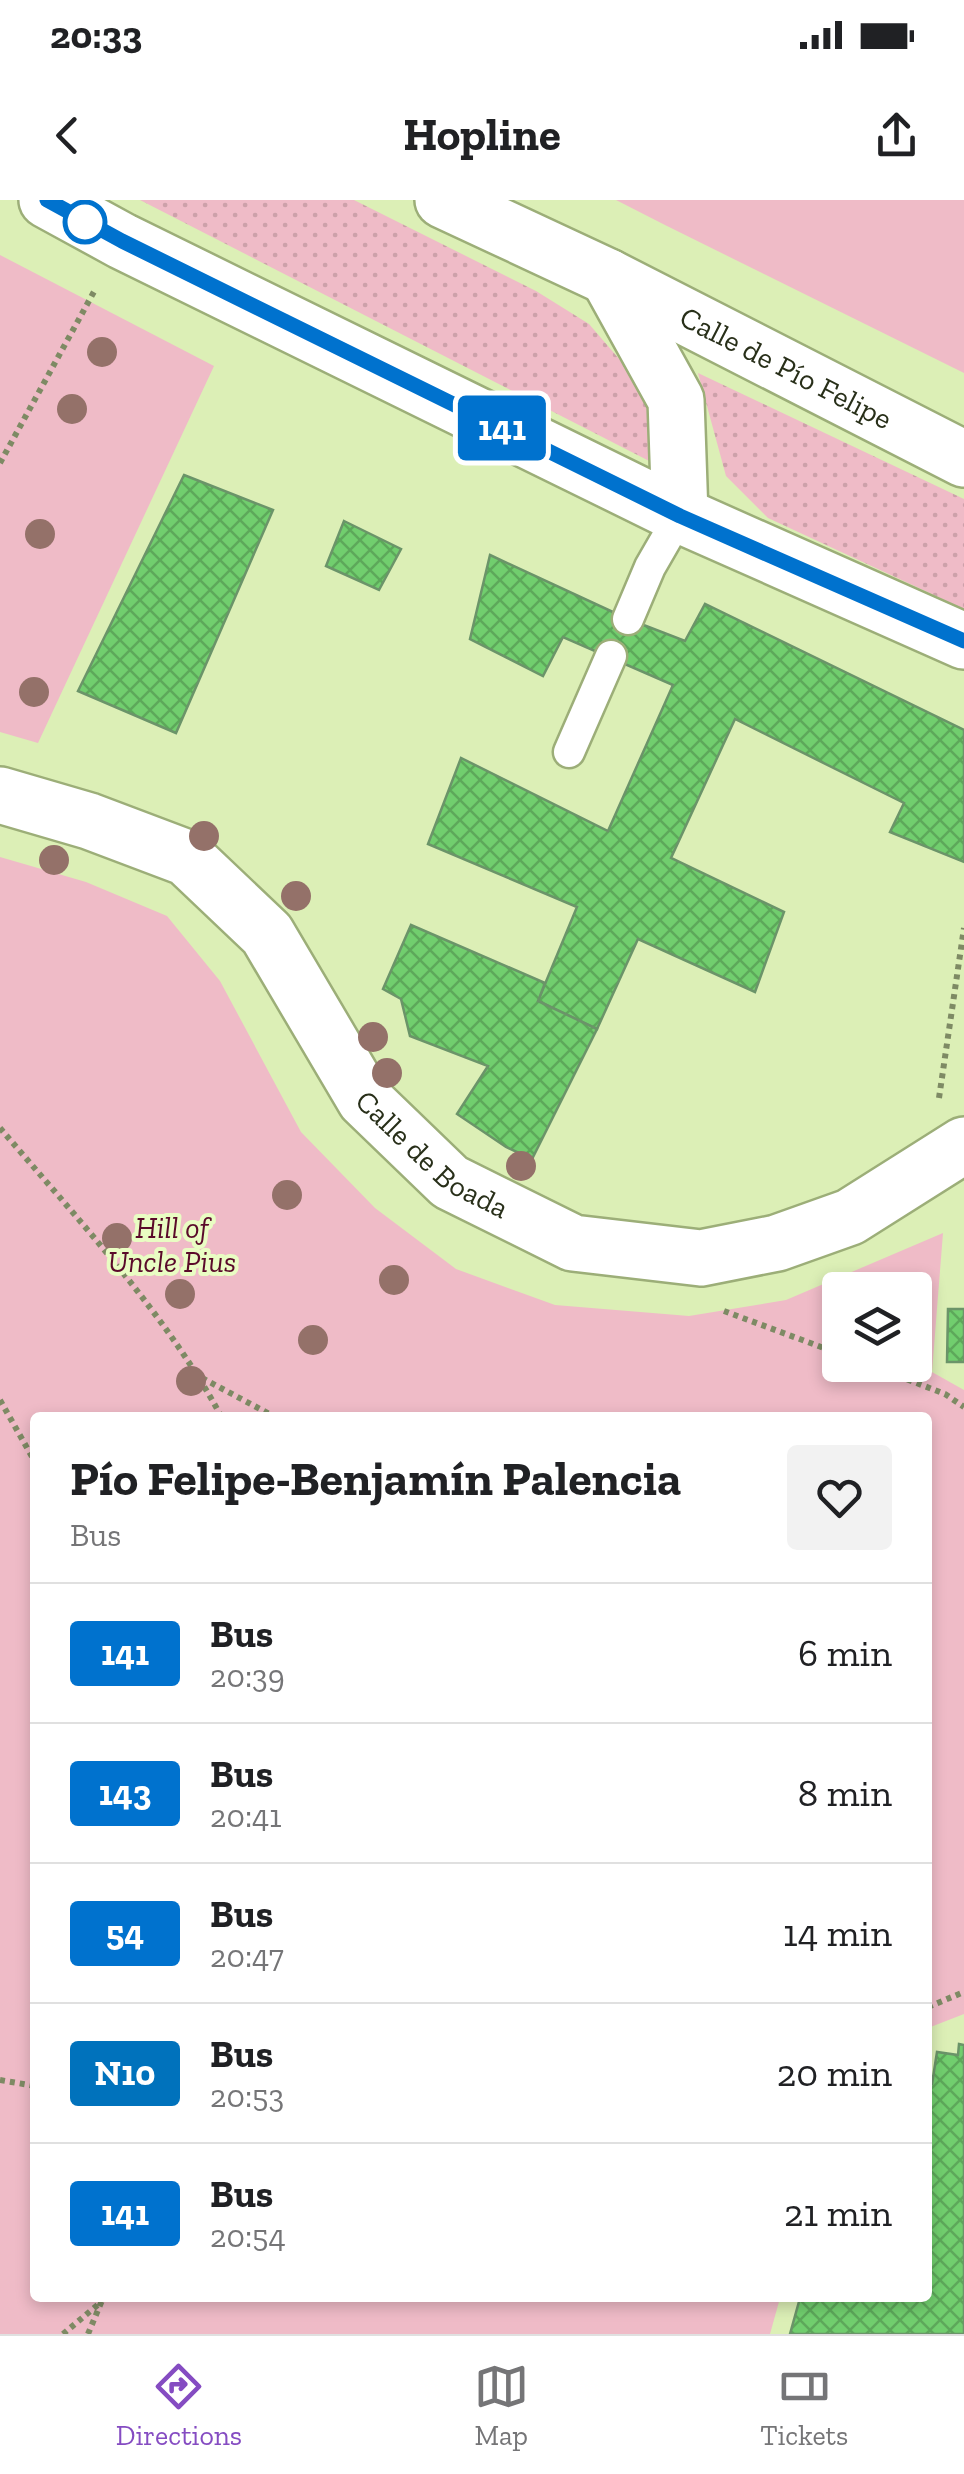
<!DOCTYPE html>
<html lang="en">
<head>
<meta charset="utf-8">
<style>
  body { margin:0; font-family:"Zilla Slab",serif; background:#f2f2f2; color:#202124; height:100vh; display:flex; flex-direction:column; font-size:38px; white-space:nowrap }
  * { box-sizing:border-box; margin:0 }
  p { font-size:32px; color:#757577 }
  .icon { flex:none; width:55px; height:55px; fill:none; stroke:currentColor; stroke-width:2; stroke-linecap:round; stroke-linejoin:round }
  .map { position:relative; flex:1; overflow:hidden }
  .drawer { position:absolute; left:30px; top:1212px; width:902px; height:890px; display:flex; flex-direction:column; background:#fff; border-radius:10px; box-shadow:0 5px 15px #0003 }
  .drawer>* { flex:none }
  .badge { padding:0 20px; border-radius:8px; font-size:35px; line-height:65px }
  .controls { position:absolute; left:822px; top:1072px; display:grid; gap:20px }
  .controls a { display:grid; place-items:center; width:110px; height:110px; border-radius:10px; background:#fff; box-shadow:0 5px 15px #0003; font-size:50px }
  .map>.badge { position:absolute; translate:-50% -50%; box-shadow:0 0 0 5px #fff }
  .round { display:grid; place-items:center; flex:none; width:105px; height:105px; border-radius:10px; background:#f2f2f2 }
  .headline { display:flex; align-items:center; justify-content:space-between; height:170px; padding:0 40px }
  h1 { font-size:48px; font-weight:800; line-height:75px }
  ul { padding:0; list-style:none }
  li { display:flex; align-items:center; gap:30px; height:140px; padding:0 40px; border-top:2px solid #e0e0e0 }
  li div { flex:1 }
  li b { display:block; font-size:38px }
  li em { font-style:normal }
  li .badge { min-width:110px; font-weight:700; text-align:center }
  .status { display:flex; justify-content:space-between; align-items:center; height:70px; padding:0 50px; background:#fff; direction:ltr }
  .status svg { height:28px; fill:currentColor }
  header { display:flex; justify-content:space-between; align-items:center; height:130px; padding:0 40px; background:#fff; font-size:45px; font-weight:800 }
  .tab-bar { display:flex; justify-content:space-around; align-items:center; height:140px; border-top:2px solid #e0e0e0; background:#fff; font-size:28px; color:#757577 }
  .tab-bar a { display:grid; justify-items:center; gap:5px }
  .tab-bar .current { color:#854cc2 }
  .map>svg:first-child { display:block }
  .grass { fill:url(#grass-dots) }
  .green { fill:#efbbc7; fill-rule:evenodd }
  .building { fill:url(#building-cross-hatch); stroke:#6b9469; stroke-width:2.5 }
  .lines { fill:none; stroke-linecap:round; stroke-linejoin:round }
  .lane-casing { stroke:#9cae78; stroke-width:35 }
  .street-casing { stroke:#9cae78; stroke-width:60 }
  .secondary-casing { stroke:#9cae78; stroke-width:60 }
  .path { stroke:#7e8a64; stroke-width:6; stroke-dasharray:5 5; stroke-linecap:butt }
  .lane { stroke:#fff; stroke-width:30 }
  .street { stroke:#fff; stroke-width:55 }
  .secondary { stroke:#fff; stroke-width:55 }
  .tree { fill:#947169 }
  .line-casing { stroke:#fff; stroke-width:22 }
  .line { stroke:#0072ce; stroke-width:15 }
  .stop-dot { fill:#fff; stroke:#0072ce; stroke-width:5 }
  .labels { text-anchor:middle; dominant-baseline:central; stroke-width:8; stroke-linejoin:round; paint-order:stroke }
  .street-label { font-size:30px; fill:#282f19; stroke:#e9fdc3 }
  .park-label { font-size:30px; font-style:italic; fill:#5a0a2a; stroke:#e9fdc3 }
</style>
</head>
<body>
<div class="status"><b>20:33</b><svg viewBox="0 0 49 12"><path d="M0 12V9h3v3zM5 12V6h3v6zM10 12V3h3v9zM15 12V0h3v12zM26 1h20v11H26zM47 4h2v5h-2z"/></svg></div>
<header><svg class="icon" aria-label="back" viewBox="0 0 24 24"><path d="M15 5l-7 7 7 7"/></svg>Hopline<svg class="icon" aria-label="share" viewBox="0 0 24 24"><path d="M12 15V3M7 8l5-5 5 5M5 13v7h14v-7"/></svg></header>
<div class="map">
<svg width="964" height="2134" viewBox="0 0 964 2134">
  <defs>
    <pattern id="grass-dots" width="8" height="8" patternUnits="userSpaceOnUse" patternTransform="scale(2.5)"><rect width="8" height="8" fill="#efbbc7"/><path d="M2 2h.1M6 6h.1" fill="none" stroke="#cda1aa" stroke-width="1.8" stroke-linecap="round"/></pattern>
    <pattern id="building-cross-hatch" width="8" height="8" patternUnits="userSpaceOnUse" patternTransform="scale(2.5)"><rect width="8" height="8" fill="#71ce6e"/><path d="M0 0l8 8M0 8l8-8" fill="none" stroke="#5da85a"/></pattern>
  </defs>
  <rect width="100%" height="100%" fill="#dcefb6"/>
  <!-- grass -->
  <g class="grass">
    <polygon points="140,0 354,0 536,91 589,124 620,160 650,207 657,265"/>
    <polygon points="698,173 964,299 964,409 768,318 726,276"/>
  </g>
  <!-- green -->
  <g class="green">
    <polygon points="616,0 964,0 964,173 665,25"/>
    <polygon points="0,55 214,166 38,543 0,532"/>
    <path d="M0 657 86 682 167 716 220 781 301 932 375 1008 456 1069 555 1105 689 1116 786 1100 943 1033 932 1172 964 1190V1814L928 1828V1218H35V2098H780L770 2134H0ZM915 1090V1165H840V1090Z"/>
  </g>
  <!-- building -->
  <g class="building">
    <polygon points="184,275 273,310 176,533 78,491"/>
    <polygon points="344,321 401,349 379,390 326,366"/>
    <polygon points="490,355 628,419 685,441 705,404 964,530 964,662 890,632 904,603 735,519 671,658 784,712 755,792 638,739 597,829 538,801 577,707 428,644 461,558 608,631 673,485 563,437 543,476 470,439"/>
    <polygon points="411,725 545,783 538,801 597,829 532,959 506,947 457,914 488,866 410,836 401,799 383,789"/>
    <polygon points="948,1109 964,1109 964,1162 947,1162"/>
    <polygon points="959,1844 964,1845 964,2134 790,2134 800,2098 928,2098 928,1884 932,1884 937,1852 958,1855"/>
  </g>
  <g class="lines">
    <defs>
      <g id="lane">
        <polyline points="628,419 650,367 680,315"/>
        <polyline points="569,552 611,456"/>
      </g>
      <g id="street">
        <polyline points="608,77 676,200 680,315"/>
        <path id="s1" d="M0 595 89 621 187 658 267 734 365 900 450 982 573 1043 701 1058 777 1043 850 1017 964 945"/>
      </g>
      <g id="secondary">
        <polyline points="47,0 122,41 680,315 964,441"/>
        <path id="s2" d="M443 0 608 77 964 259"/>
      </g>
    </defs>
    <!-- lane casing -->
    <use href="#lane" class="lane-casing"/>
    <!-- street casing -->
    <use href="#street" class="street-casing"/>
    <!-- secondary casing -->
    <use href="#secondary" class="secondary-casing"/>
    <!-- path -->
    <g class="path">
      <polyline points="0,263 96,88"/>
      <polyline points="939,898 964,728"/>
      <path d="M0 928C75 1016 168 1116 222 1218"/>
      <polyline points="724,1111 840,1154"/>
      <polyline points="870,1165 945,1194 964,1207"/>
      <polyline points="202,1178 277,1218"/>
      <polyline points="0,1200 35,1262"/>
      <polyline points="928,1807 964,1792"/>
      <polyline points="0,1880 35,1886"/>
      <polyline points="63,2134 100,2103"/>
      <polyline points="88,2134 103,2098"/>
    </g>
    <!-- lane -->
    <use href="#lane" class="lane"/>
    <!-- street -->
    <use href="#street" class="street"/>
    <!-- secondary -->
    <use href="#secondary" class="secondary"/>
  </g>
  <!-- trees -->
  <g class="tree">
    <circle cx="102" cy="152" r="15"/>
    <circle cx="72" cy="209" r="15"/>
    <circle cx="40" cy="334" r="15"/>
    <circle cx="34" cy="492" r="15"/>
    <circle cx="204" cy="636" r="15"/>
    <circle cx="54" cy="660" r="15"/>
    <circle cx="296" cy="696" r="15"/>
    <circle cx="373" cy="837" r="15"/>
    <circle cx="387" cy="873" r="15"/>
    <circle cx="521" cy="966" r="15"/>
    <circle cx="287" cy="995" r="15"/>
    <circle cx="117" cy="1038" r="15"/>
    <circle cx="394" cy="1080" r="15"/>
    <circle cx="180" cy="1094" r="15"/>
    <circle cx="313" cy="1140" r="15"/>
    <circle cx="191" cy="1181" r="15"/>
  </g>
  <g class="lines">
    <defs>
      <polyline id="line" points="47,0 122,41 680,316 964,441"/>
    </defs>
    <!-- line casing -->
    <use href="#line" class="line-casing"/>
    <!-- line -->
    <use href="#line" class="line"/>
  </g>
  <!-- markers -->
  <circle class="stop-dot" cx="85" cy="22" r="20"/>
  <g class="labels">
    <!-- street labels -->
    <g class="street-label">
      <text stroke="none"><textPath href="#s2" startOffset="382">Calle de Pío Felipe</textPath></text>
      <text stroke="none"><textPath href="#s1" startOffset="588">Calle de Boada</textPath></text>
    </g>
    <!-- park labels -->
    <g class="park-label">
      <text x="172" y="1028">Hill of<tspan x="172" dy="34">Uncle Pius</tspan></text>
    </g>
  </g>
</svg>
<div class="controls">
<a><svg class="icon" aria-label="layers" viewBox="0 0 24 24"><path d="M12 4l9 5-9 5-9-5zM3 14l9 5 9-5"/></svg></a>
</div>
<b class="badge" style="left:502px;top:228px;background:#0072ce;color:#fff">141</b>
<section class="drawer">
<div class="headline"><div><h1>Pío Felipe-Benjamín Palencia</h1><p>Bus</p></div><a class="round"><svg class="icon" aria-label="heart" viewBox="0 0 24 24"><path d="M12 20l-8-8c-3-5 5-10 8-4 3-6 11-1 8 4z"/></svg></a></div>
<ul>
<li><span class="badge" style="background:#0072ce;color:#fff">141</span><div><b>Bus</b><p>20:39</p></div><em>6 min</em></li>
<li><span class="badge" style="background:#0072ce;color:#fff">143</span><div><b>Bus</b><p>20:41</p></div><em>8 min</em></li>
<li><span class="badge" style="background:#0072ce;color:#fff">54</span><div><b>Bus</b><p>20:47</p></div><em>14 min</em></li>
<li><span class="badge" style="background:#0072bc;color:#fff">N10</span><div><b>Bus</b><p>20:53</p></div><em>20 min</em></li>
<li><span class="badge" style="background:#0072ce;color:#fff">141</span><div><b>Bus</b><p>20:54</p></div><em>21 min</em></li>
</ul>
</section>
</div>
<nav class="tab-bar">
<a class="current"><svg class="icon" aria-label="directions" viewBox="0 0 24 24"><path d="M12 3l9 9-9 9-9-9zM9 14v-3h6M13 9l2 2-2 2"/></svg>Directions</a>
<a><svg class="icon" aria-label="map" viewBox="0 0 24 24"><path d="M3 6l6-2 6 2 6-2v14l-6 2-6-2-6 2zM9 4v14M15 6v14"/></svg>Map</a>
<a><svg class="icon" aria-label="tickets" viewBox="0 0 24 24"><path d="M3 7h18v10H3zM15 7v10"/></svg>Tickets</a>
</nav>
</body>
</html>
